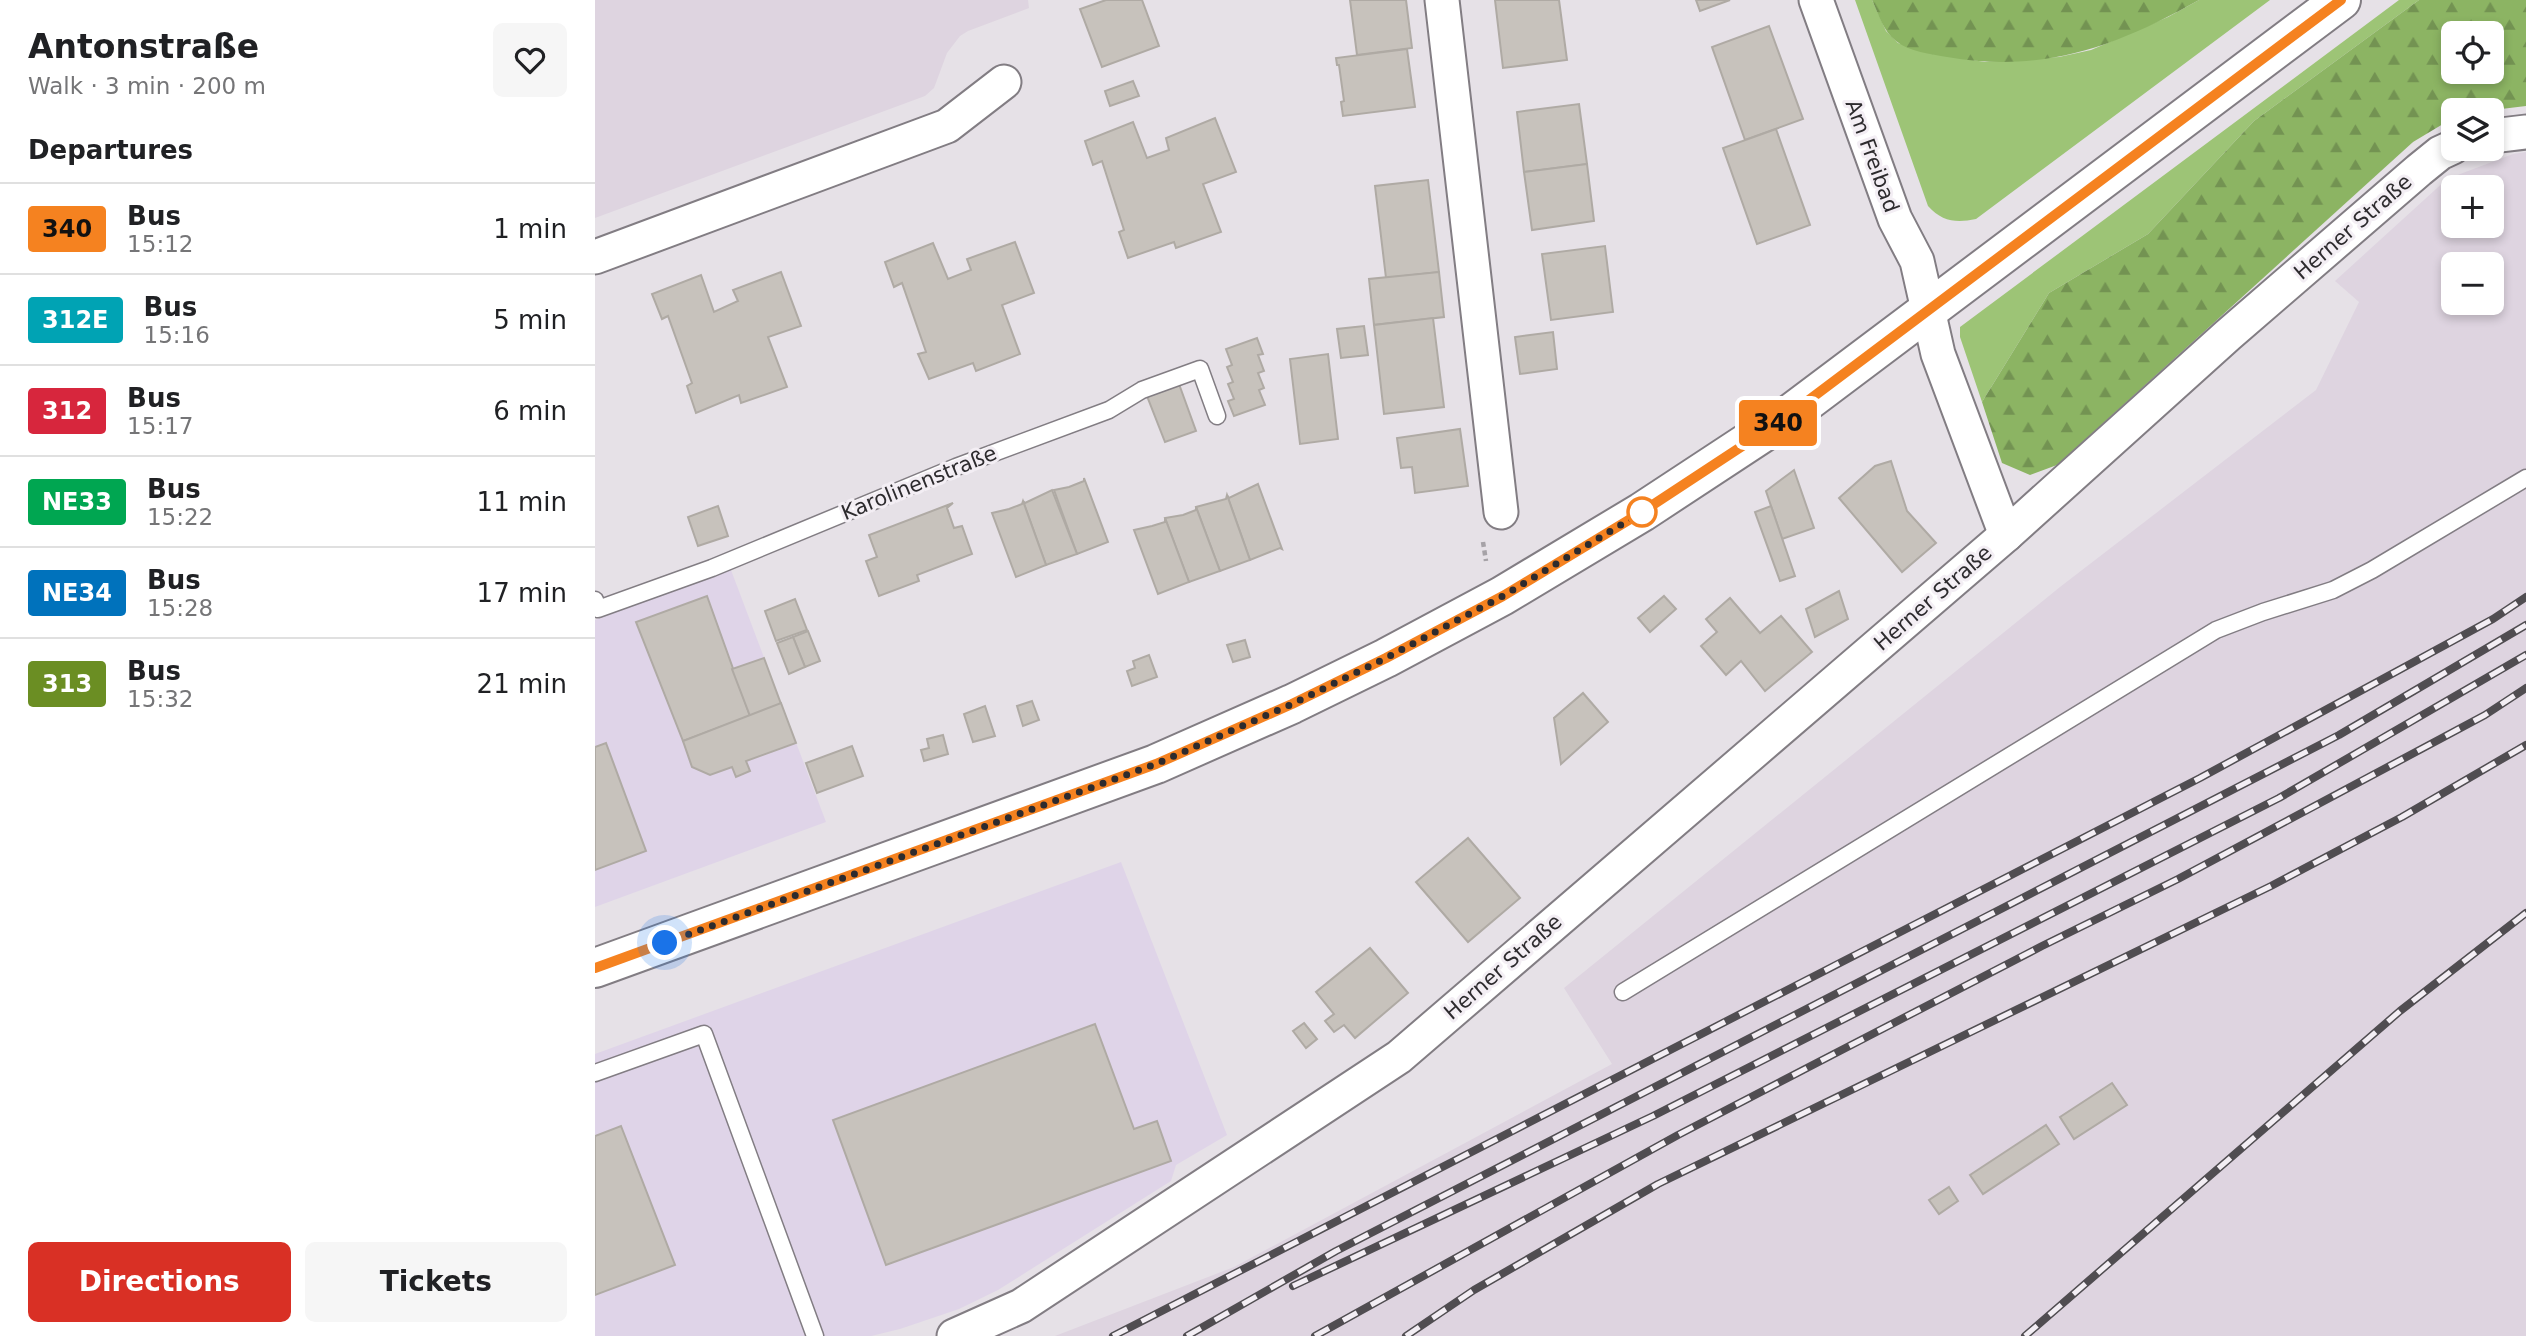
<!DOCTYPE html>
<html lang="en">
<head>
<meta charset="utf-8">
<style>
  body { margin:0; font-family:"DejaVu Sans",sans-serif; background:#f6f6f6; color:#202124; height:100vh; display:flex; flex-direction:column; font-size:26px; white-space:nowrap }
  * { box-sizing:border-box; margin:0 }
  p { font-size:23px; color:#757577 }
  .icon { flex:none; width:38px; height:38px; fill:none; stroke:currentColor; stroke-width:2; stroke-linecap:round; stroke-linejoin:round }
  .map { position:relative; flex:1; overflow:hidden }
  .side { display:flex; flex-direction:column; background:#fff; width:595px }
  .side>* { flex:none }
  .badge { padding:0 14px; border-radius:5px; font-size:24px; line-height:46px }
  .buttons { position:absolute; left:1846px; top:21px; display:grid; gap:14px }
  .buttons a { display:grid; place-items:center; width:63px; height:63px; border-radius:10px; background:#fff; box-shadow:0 4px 10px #0003; font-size:35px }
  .you { position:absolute; width:35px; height:35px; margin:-18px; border:5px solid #fff; border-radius:50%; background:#1a73e8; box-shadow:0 0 0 10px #1a73e833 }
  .map>.badge { position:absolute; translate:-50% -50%; box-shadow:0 0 0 4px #fff }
  h2 { padding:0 28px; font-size:26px; line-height:63px }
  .round { display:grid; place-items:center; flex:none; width:74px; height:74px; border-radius:10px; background:#f6f6f6 }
  .head { display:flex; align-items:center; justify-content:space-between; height:119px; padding:0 28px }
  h1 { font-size:33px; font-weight:700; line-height:52px }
  .action { display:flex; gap:14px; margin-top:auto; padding:14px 28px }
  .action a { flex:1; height:80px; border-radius:10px; background:#d93025; color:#fff; font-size:28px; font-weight:700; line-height:80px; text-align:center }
  .action a+a { background:#f6f6f6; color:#202124 }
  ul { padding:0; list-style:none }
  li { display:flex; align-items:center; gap:21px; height:91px; padding:0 28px; border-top:2px solid #e0e0e0 }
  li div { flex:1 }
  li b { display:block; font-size:26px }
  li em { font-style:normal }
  li .badge { min-width:77px; font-weight:700; text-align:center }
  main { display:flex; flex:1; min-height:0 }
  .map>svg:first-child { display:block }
  .commercial { fill:#dfd4e8 }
  .built { fill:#ded4e0; fill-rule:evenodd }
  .green { fill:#9dc476 }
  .forest { fill:url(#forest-firs); fill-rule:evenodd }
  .building { fill:#c7c2bc; stroke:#afaaa4; stroke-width:2 }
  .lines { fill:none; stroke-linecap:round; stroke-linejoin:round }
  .service-casing { stroke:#827d83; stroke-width:19 }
  .minor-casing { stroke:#827d83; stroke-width:37 }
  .secondary-casing { stroke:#827d83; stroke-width:42 }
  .path { stroke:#a6a2a7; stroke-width:4.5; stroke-dasharray:5 3.5; stroke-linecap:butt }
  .service { stroke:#fff; stroke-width:16 }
  .minor { stroke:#fff; stroke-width:33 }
  .secondary { stroke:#fff; stroke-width:38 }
  .rail-casing { stroke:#504d51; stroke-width:8 }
  .rail { stroke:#f3eef4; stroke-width:5; stroke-dasharray:16; stroke-linecap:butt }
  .line-casing { stroke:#fff; stroke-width:16 }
  .line { stroke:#f58220; stroke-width:10 }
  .walk { stroke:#2d2b2e; stroke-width:7; stroke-dasharray:0 12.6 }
  .stop-dot { fill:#fff; stroke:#f58220; stroke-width:3.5 }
  .labels { text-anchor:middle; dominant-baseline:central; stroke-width:6; stroke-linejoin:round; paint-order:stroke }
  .street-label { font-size:21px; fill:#2d2b2e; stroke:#f3eef4 }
</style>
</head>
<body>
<main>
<section class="side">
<div class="head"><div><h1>Antonstraße</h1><p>Walk · 3 min · 200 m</p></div><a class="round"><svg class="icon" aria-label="heart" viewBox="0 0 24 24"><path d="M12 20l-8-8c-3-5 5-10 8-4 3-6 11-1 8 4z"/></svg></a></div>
<h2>Departures</h2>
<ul>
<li><span class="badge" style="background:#f58220;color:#111">340</span><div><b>Bus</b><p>15:12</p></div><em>1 min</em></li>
<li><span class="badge" style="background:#00a3b4;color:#fff">312E</span><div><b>Bus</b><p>15:16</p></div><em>5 min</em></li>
<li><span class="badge" style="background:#d7263d;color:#fff">312</span><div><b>Bus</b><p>15:17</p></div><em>6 min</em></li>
<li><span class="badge" style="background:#00a651;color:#fff">NE33</span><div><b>Bus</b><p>15:22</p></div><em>11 min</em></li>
<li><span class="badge" style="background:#0072bc;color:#fff">NE34</span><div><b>Bus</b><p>15:28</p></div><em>17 min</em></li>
<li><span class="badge" style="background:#6b8e23;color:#fff">313</span><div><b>Bus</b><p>15:32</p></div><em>21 min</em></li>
</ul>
<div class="action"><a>Directions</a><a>Tickets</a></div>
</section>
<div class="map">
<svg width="1931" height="1336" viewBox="0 0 1931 1336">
  <defs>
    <pattern id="forest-firs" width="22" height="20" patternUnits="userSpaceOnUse" patternTransform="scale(1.75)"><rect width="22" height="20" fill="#8cb463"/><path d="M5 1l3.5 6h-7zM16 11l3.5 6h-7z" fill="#739352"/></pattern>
  </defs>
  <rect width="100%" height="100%" fill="#e6e1e7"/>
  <!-- commercial -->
  <g class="commercial">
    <polygon points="136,570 231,822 0,907 0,620"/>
    <polygon points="526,862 632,1135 581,1165 576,1181 403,1290 364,1309 305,1329 276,1336 0,1336 0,1054"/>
  </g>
  <!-- built -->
  <g class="built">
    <polygon points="0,0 433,0 434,8 373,31 365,36 352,53 339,88 330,96 0,218"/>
    <path d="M1931 152V1336H460L639 1267 1017 1064 969 988 1465 587 1721 390 1764 302 1740 281 1852 179 1918 154ZM1858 187H1897V226H1858ZM1858 264H1897V303H1858Z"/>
  </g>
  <!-- green -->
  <g class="green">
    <path d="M1260 0H1277L1291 31 1303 43 1334 53 1390 62 1464 57 1496 50 1573 17 1604 0H1675L1381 219C1362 223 1347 222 1333 206Z"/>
    <polygon points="1804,0 1824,0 1659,121 1553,234 1454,293 1387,402 1365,337 1365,327"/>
  </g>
  <!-- forest -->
  <g class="forest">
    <path d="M1277 0H1604C1522 46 1449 74 1352 57 1336 54 1314 52 1301 41 1288 31 1284 15 1277 0Z"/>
    <path d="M1824 0H1931V106L1898 110H1858V118L1818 142 1462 465 1435 475 1407 463 1387 402 1454 293 1553 234 1659 121ZM1858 33H1897V72H1858Z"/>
  </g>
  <!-- building -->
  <g class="building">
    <polygon points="511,0 547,0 564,46 507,67 485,9"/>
    <polygon points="755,0 811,0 817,48 762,55"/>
    <polygon points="900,0 964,0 972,60 908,68"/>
    <polygon points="1101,0 1135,0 1105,11"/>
    <polygon points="1174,26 1208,119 1150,140 1117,47"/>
    <polygon points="812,49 820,107 748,116 746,102 749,101 744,65 742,65 741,58"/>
    <polygon points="538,81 544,96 515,106 510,91"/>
    <polygon points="984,104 992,164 929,172 922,112"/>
    <polygon points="620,118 641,172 608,184 626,232 581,248 579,242 533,258 524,232 529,230 507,161 498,165 490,141 538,122 552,158 574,150 571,138"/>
    <polygon points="1181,129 1215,225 1162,244 1128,148"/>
    <polygon points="992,164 999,221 937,230 929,172"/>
    <polygon points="833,180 844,272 791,278 780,186"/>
    <polygon points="420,242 439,293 407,305 425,354 381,371 378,363 334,379 323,354 331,352 307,283 299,287 290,262 338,243 353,279 376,270 372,259"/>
    <polygon points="1010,246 1018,312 956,320 947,254"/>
    <polygon points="186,272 206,326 173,337 192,387 146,403 144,395 101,413 92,386 97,383 73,316 67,319 57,294 106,275 119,312 143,301 138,290"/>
    <polygon points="844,272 849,317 779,325 774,279"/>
    <polygon points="838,318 849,407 789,414 779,325"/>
    <polygon points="769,326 773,355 746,358 742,329"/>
    <polygon points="958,332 962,369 925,374 920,337"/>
    <polygon points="662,338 668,354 663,355 669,371 663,373 669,388 664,390 670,405 639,416 633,401 639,399 633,384 638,382 632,367 637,365 631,349"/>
    <polygon points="733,354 743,439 705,444 695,359"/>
    <polygon points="584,384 601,431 570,442 552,396"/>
    <polygon points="865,429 873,486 820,493 817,467 806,468 802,438"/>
    <polygon points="1296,461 1312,511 1341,543 1307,572 1244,498 1280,466"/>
    <polygon points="1199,470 1219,528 1187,539 1171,491"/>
    <polygon points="489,478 513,542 482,554 459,490 474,487 489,481"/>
    <polygon points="663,484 687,549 685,548 655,560 632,495 634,498"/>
    <polygon points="457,490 482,554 451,565 428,501 430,503"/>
    <polygon points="632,495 655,560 625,571 601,507 631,499"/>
    <polygon points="428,501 451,565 421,577 397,513 414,509 427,504"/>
    <polygon points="358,503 352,508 359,528 367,526 377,554 322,575 324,581 284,596 271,561 282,557 274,535"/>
    <polygon points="123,506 133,536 103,546 93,517"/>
    <polygon points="1176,506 1200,576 1185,581 1160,512"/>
    <polygon points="601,507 625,571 594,582 570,518 588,515 601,510"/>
    <polygon points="570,518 594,582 563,594 539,530 557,526 570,522"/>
    <polygon points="1244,591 1253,619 1220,637 1211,609"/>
    <polygon points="112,596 155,716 88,741 41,622"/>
    <polygon points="1069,596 1081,609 1055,632 1043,618"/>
    <polygon points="1135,598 1165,633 1186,616 1217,652 1170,691 1146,661 1131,675 1106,646 1122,632 1111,619"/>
    <polygon points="200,599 212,630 181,641 170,611"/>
    <polygon points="213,631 225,661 210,667 198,637"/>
    <polygon points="198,637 210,667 194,674 182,643"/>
    <polygon points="650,640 655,657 638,662 632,645"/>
    <polygon points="554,655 562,677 537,686 532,671 540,668 538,661"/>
    <polygon points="169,658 186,704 155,716 137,669"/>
    <polygon points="988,693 1013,722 966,764 959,718"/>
    <polygon points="437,701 444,720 428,726 422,706"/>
    <polygon points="186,703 201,743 151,761 155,771 141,777 137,767 115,775 97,767 88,741"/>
    <polygon points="390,706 400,736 378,742 369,714"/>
    <polygon points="348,735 353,754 329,761 326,750 334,748 332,739"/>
    <polygon points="11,743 51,851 0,870 0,747"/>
    <polygon points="257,746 268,776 222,793 211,763"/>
    <polygon points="873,838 925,898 873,942 821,882"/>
    <polygon points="775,948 813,993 760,1038 749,1025 739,1032 730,1021 739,1014 721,992"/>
    <polygon points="709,1023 722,1039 711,1048 698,1031"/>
    <polygon points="500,1024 539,1129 562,1121 576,1161 291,1265 238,1120"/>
    <polygon points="1517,1083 1532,1105 1479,1139 1465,1117"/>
    <polygon points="1451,1125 1464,1144 1388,1194 1375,1175"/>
    <polygon points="26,1126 80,1265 0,1295 0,1136"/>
    <polygon points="1354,1187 1363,1201 1344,1214 1334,1200"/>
  </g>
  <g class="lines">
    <defs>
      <g id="service">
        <polyline points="0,600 3,609 117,568 361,467 514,410 547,390 605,369 622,416"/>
        <polyline points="1028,992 1621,630 1668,612 1738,590 1777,570 1931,478"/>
        <polyline points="0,1073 109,1034 220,1336"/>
      </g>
      <g id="minor">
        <polyline points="847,0 906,512"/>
        <polyline points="1221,0 1300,219 1322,261 1343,354 1411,535"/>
        <polyline points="1897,136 1931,132"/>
        <polyline points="0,257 352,126 409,82"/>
        <polyline points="359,1336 426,1306 804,1057 1411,535 1633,335 1824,170 1845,153 1858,147"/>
      </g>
      <polyline id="secondary" points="0,968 561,764 697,704 791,658 907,596 1047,512 1190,418 1746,0"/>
    </defs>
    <!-- service casing -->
    <use href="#service" class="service-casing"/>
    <!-- minor casing -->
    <use href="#minor" class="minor-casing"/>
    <!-- secondary casing -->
    <use href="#secondary" class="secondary-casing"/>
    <!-- path -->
    <polyline class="path" points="888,542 891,561"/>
    <!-- service -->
    <use href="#service" class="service"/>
    <!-- minor -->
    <use href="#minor" class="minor"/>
    <!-- secondary -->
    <use href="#secondary" class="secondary"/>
    <defs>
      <g id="rail">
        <polyline points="698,1286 1058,1116 1684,798 1931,655"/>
        <polyline points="518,1336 1605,778 1898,619 1931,597"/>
        <polyline points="592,1336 741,1251 1744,735 1931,625"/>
        <polyline points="720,1336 1083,1135 1447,946 1583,879 1890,715 1931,688"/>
        <polyline points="811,1336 879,1290 1063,1184 1676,886 1807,817 1931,745"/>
        <polyline points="1430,1336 1805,1011 1931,913"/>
      </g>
    </defs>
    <!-- rail casing -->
    <use href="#rail" class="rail-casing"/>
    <!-- rail -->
    <use href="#rail" class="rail"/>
  </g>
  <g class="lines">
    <defs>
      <polyline id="line" points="0,968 561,764 697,704 791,658 908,596 1047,512 1190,418 1746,0"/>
    </defs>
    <!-- line casing -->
    <use href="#line" class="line-casing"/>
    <!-- line -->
    <use href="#line" class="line"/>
    <!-- walk -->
    <polyline class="walk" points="70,943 561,764 697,704 791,658 908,596 1047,512"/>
  </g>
  <!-- markers -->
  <circle class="stop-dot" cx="1047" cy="512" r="14"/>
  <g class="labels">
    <!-- street labels -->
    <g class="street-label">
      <text transform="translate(1277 156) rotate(70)">Am Freibad</text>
      <text transform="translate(1758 227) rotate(-41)">Herner Straße</text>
      <text transform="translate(324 483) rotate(-22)">Karolinenstraße</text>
      <text transform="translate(1338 598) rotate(-41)">Herner Straße</text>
      <text transform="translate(908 967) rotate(-41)">Herner Straße</text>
    </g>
  </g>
</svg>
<div class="buttons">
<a><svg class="icon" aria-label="locate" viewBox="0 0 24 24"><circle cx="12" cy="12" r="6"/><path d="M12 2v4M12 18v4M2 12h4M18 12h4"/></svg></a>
<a><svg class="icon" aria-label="layers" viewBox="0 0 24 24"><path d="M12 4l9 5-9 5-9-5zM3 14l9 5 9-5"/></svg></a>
<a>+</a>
<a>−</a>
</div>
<div class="you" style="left:70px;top:943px"></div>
<b class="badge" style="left:1183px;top:423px;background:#f58220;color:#111">340</b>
</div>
</main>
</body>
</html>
